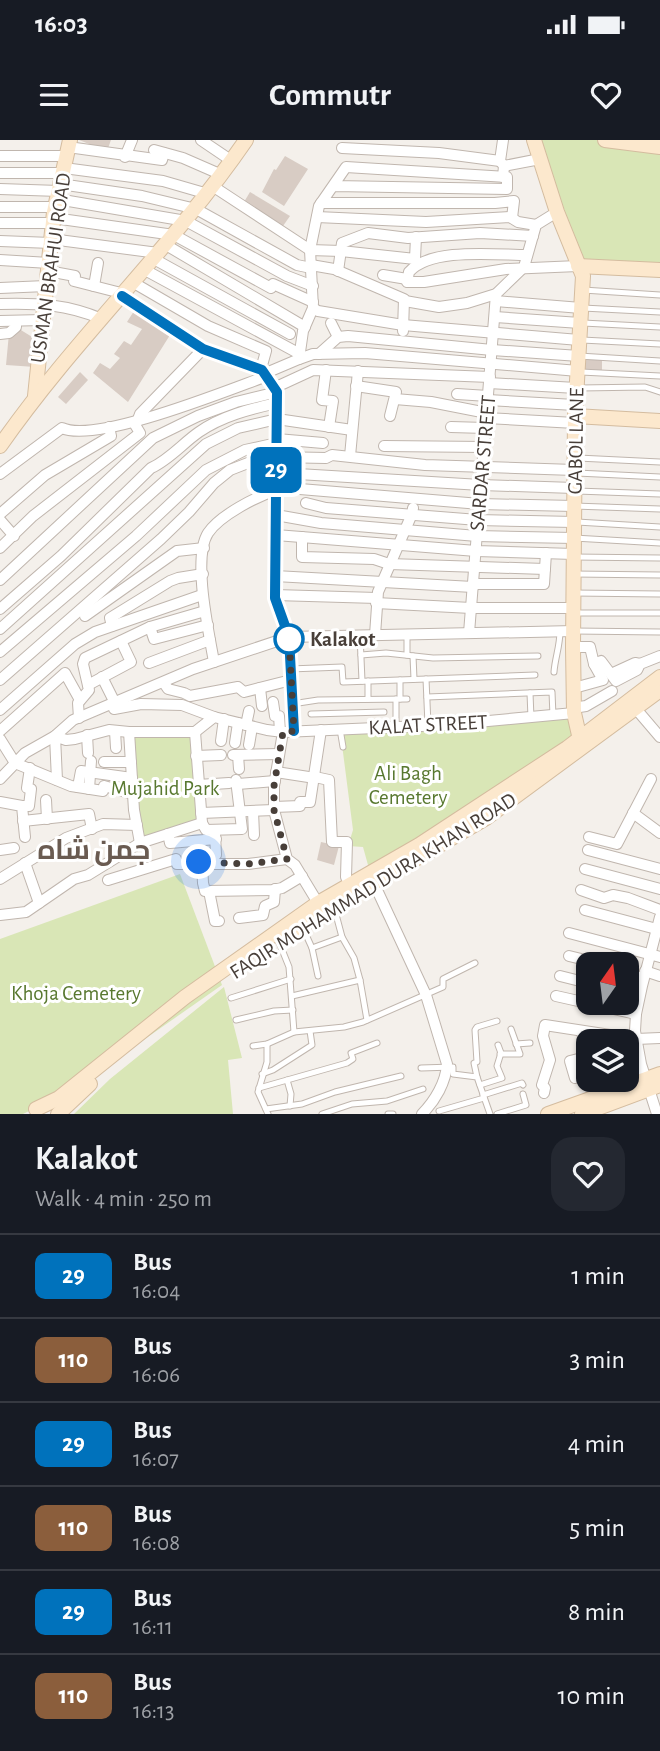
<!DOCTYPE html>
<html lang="en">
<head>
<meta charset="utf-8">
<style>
  body { margin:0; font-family:"Alegreya Sans",Cairo,sans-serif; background:#242831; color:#f1f3f6; height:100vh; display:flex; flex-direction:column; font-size:26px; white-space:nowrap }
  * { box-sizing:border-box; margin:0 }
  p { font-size:23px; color:#9ea1a6 }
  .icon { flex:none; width:38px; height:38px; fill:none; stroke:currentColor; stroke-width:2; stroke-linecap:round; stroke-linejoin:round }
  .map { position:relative; height:974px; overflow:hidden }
  .details { display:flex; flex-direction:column; background:#171b24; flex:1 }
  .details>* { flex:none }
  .badge { padding:0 14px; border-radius:10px; font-size:24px; line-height:46px }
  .needle { width:46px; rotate:14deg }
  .controls { position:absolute; left:576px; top:812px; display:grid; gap:14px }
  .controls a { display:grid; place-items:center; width:63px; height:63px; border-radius:14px; background:#171b24; box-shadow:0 2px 5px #0004; font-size:35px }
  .you { position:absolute; width:35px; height:35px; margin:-18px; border:5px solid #fff; border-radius:50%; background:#1a73e8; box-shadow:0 0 0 10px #1a73e833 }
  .map>.badge { position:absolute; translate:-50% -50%; box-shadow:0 0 0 4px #fff }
  .round { display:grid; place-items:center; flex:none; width:74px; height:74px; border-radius:21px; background:#242831 }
  .overview { display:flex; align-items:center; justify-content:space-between; height:119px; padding:0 35px }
  h1 { font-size:33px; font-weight:700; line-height:52px }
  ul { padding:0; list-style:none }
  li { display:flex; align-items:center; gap:21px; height:84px; padding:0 35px; border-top:2px solid #363941 }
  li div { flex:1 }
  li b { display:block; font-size:26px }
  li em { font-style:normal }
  li .badge { min-width:77px; font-weight:700; text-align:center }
  .status { display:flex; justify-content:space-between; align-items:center; height:49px; padding:0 35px; background:#171b24; direction:ltr }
  .status svg { height:19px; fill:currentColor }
  header { display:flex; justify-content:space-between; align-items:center; height:91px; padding:0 35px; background:#171b24; font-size:32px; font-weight:700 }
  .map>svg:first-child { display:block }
  .green { fill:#d9e6b6 }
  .building { fill:#d8ccc4 }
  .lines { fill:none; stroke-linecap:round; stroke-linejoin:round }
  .lane-casing { stroke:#c0b6ae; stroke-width:7 }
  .street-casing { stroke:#c0b6ae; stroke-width:12 }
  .secondary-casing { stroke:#d4bc9f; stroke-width:16 }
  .lane { stroke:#fff; stroke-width:5 }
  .street { stroke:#fff; stroke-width:10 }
  .secondary { stroke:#fce8cd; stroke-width:14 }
  .line-casing { stroke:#fff; stroke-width:16 }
  .line { stroke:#0072bc; stroke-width:10 }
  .walk { stroke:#483f39; stroke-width:7; stroke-dasharray:0 12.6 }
  .stop-dot { fill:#fff; stroke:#0072bc; stroke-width:3.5 }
  .labels { text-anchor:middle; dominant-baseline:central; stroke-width:6; stroke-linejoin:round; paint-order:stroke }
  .street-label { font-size:21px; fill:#483f39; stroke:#fff }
  .stop-label { font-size:21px; font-weight:bold; fill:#483f39; stroke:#fff; text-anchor:start }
  .park-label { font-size:21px; fill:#58782f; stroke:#fff }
  .district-label { font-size:28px; font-weight:bold; fill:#6a5b51; stroke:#fff }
</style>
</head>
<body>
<div class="status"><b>16:03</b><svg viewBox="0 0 49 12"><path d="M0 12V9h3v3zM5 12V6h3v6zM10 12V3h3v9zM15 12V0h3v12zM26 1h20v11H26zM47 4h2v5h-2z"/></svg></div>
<header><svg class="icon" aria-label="menu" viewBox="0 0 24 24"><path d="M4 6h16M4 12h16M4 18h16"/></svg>Commutr<svg class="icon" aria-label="heart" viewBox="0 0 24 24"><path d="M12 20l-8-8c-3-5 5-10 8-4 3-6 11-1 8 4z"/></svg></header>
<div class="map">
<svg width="660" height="974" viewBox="0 0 660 974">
  <rect width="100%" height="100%" fill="#f4f0eb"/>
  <!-- green -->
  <g class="green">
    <polygon points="534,0 605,0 660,7 660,130 578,126"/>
    <polygon points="573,574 573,604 373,743 363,707 348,706 353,690 340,589"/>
    <polygon points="129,592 195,592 202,683 140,703"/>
    <polygon points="180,734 222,845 72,950 23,974 0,974 0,799"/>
    <polygon points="224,847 242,918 228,920 233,974 74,974 110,939"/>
  </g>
  <!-- building -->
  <g class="building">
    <polygon points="79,0 111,0 107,11"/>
    <polygon points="285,16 308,29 284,66 262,52 274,29 276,30"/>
    <polygon points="250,52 290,76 283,86 244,62"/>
    <polygon points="134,171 170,195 128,262 93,233 100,223 110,229 120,218 114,214 124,201 131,205 142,189 127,182"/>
    <polygon points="16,187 37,200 35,227 6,225 9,193"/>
    <polygon points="579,216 602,217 602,233 578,231"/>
    <polygon points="80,232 88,240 66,264 58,257"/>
    <polygon points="321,702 339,706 334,725 317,720"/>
  </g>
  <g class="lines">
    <defs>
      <g id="lane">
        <polyline points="583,150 660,155"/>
        <polyline points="583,168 660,172"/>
        <polyline points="583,183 660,187"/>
        <polyline points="582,200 660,204"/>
        <polyline points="579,216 660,221"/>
        <polyline points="581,232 660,236"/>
        <polyline points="580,248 645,247 660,252"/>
        <polyline points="578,318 660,322"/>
        <polyline points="577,333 660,337"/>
        <polyline points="577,351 660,354"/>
        <polyline points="574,366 660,369"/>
        <polyline points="577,382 660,387"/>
        <polyline points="574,398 660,403"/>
        <polyline points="574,417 660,418"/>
        <polyline points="574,434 660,435"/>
        <polyline points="574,453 660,454"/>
        <polyline points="574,473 660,473"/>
        <polyline points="574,491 660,492"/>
        <polyline points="360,495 362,541"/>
        <polyline points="361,515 386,513 433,518 538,516"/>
        <polyline points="407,515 407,494"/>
        <polyline points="413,516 414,539"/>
        <polyline points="290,529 342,527 343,542 535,535"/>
        <path d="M554 532C555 518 560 506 560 491"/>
        <polyline points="426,539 428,585"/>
        <polyline points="400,540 400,559"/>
        <polyline points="368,541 368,559"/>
        <polyline points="530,553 531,578"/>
        <polyline points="427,557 552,552 553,576"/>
        <polyline points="396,559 396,587"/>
        <polyline points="292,564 318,560 407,559"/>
        <polyline points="311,574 384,572"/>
        <polyline points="340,589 343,607"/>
        <polyline points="334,767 342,797 354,818 360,840"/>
        <polyline points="302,786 312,808 318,836"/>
        <polyline points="279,802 289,827 294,892"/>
        <polyline points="312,808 342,797"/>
        <polyline points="292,856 360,840 367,880"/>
        <polyline points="231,858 291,839"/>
        <polyline points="236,880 274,871 293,870"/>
        <polyline points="267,904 267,922 258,952 268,974"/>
        <polyline points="516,904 530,903"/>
        <polyline points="253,906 267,904 294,892 344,887 363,882 443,847 443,839 475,823"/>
        <polyline points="500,914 520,914 511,889"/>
        <polyline points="421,928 453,927 453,934 477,937 490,974"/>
        <polyline points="262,934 273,930 312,905 310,891"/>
        <polyline points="477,937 474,923 477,922 475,890 477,887 497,881"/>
        <polyline points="287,940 291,954 290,966"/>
        <polyline points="480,945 502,938 497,926 501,913 498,905"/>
        <polyline points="259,948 347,923 353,919 351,913 377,903"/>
        <polyline points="483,955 522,943 523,945"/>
        <polyline points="266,969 302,964 335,952 401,936"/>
        <polyline points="439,971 484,958"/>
        <polyline points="322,974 352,964 387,961 423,949"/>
        <polyline points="388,974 393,974"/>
        <polyline points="497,974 526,965 523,954"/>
      </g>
      <g id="street">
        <polyline points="201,0 232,21"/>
        <polyline points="503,0 500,21 504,26 503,37"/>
        <polyline points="68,7 162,20 164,13"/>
        <polyline points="342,8 439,13 500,21"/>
        <polyline points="154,10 183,18 222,35"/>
        <polyline points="0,16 66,16"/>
        <polyline points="125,17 132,0"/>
        <polyline points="504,26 540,19"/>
        <polyline points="64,28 163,41 208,54"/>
        <polyline points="0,33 63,33"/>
        <polyline points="60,44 142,56 196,69 297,125 311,128"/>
        <polyline points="214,47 310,110 341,111 415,119 416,97"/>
        <polyline points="0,49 59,51"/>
        <polyline points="57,59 186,81 287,136 313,146"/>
        <polyline points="321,63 495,63 514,61 512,78"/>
        <polyline points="0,67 55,67"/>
        <polyline points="317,77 426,82 510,77 518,82 536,85"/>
        <polyline points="54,78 174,95 271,148 273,144 313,162"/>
        <polyline points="0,83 53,83"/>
        <polyline points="51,99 158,113"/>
        <polyline points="0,101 51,103"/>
        <polyline points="166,105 305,187"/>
        <path d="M527 115C496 115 431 107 409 132L407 142H424L506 129 578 126"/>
        <polyline points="154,119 290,194"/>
        <polyline points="0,120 49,123"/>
        <polyline points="311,125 334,129 404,159 403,191"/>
        <polyline points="145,130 298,213"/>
        <polyline points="48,131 75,136 74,141 125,154"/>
        <polyline points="338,131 342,103 368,93 408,98 480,93 533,96"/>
        <polyline points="383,135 407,139"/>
        <polyline points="134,143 208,186 266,211 261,229"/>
        <polyline points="94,146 98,123"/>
        <polyline points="0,148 46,146"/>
        <polyline points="122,156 203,209 262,230 277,252 275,458 289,497 294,591"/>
        <polyline points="405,161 439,167 467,163 496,154 524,127 536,85 557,72"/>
        <polyline points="496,161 581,168"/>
        <path d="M0 164C38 163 66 164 102 179"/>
        <polyline points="313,168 318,171 403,185 579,200"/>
        <polyline points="495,177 580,183"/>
        <polyline points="0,181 43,180"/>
        <polyline points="331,183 338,197"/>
        <polyline points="0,194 9,193 16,187 16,181"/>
        <polyline points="319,214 338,197 348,196 492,210 579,216"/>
        <polyline points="299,219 313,214 365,213 578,231"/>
        <polyline points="326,230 322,260 333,261 329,287"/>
        <polyline points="266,233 299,219 303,191 313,168 310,110 319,66 346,27 507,37 507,49 334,46"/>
        <polyline points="489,243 576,248"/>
        <polyline points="356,246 396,252 390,276"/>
        <polyline points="274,248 313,230 490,237"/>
        <polyline points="457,254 488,256"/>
        <polyline points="395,259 431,262 487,273"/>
        <polyline points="488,260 575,265"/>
        <polyline points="486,278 575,283"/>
        <polyline points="137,282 140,274 203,209"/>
        <polyline points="451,287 485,288"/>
        <polyline points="277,299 323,303"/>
        <polyline points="384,306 484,307"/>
        <polyline points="350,316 358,231"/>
        <polyline points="276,317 326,318 332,315 425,325 574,330"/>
        <polyline points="298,318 298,334 481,345 574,348"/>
        <path d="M0 334 62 288C96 304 228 250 267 236"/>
        <polyline points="276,347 480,364 574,366"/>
        <polyline points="306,363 326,368 478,380 574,382"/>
        <polyline points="0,374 45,335 111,296 109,287"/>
        <polyline points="276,375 321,383 477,396 574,398"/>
        <polyline points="0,380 14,396"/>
        <polyline points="276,395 476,411 574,414"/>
        <polyline points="302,397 302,417 374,419 389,424 545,429"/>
        <polyline points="0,408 33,376 140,293 134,283"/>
        <polyline points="275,436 473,447"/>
        <polyline points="0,440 153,298 198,276 236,262 277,252"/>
        <polyline points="473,444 544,444 546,413"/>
        <polyline points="275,455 377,458"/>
        <polyline points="376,463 471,468 574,468"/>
        <path d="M0 469 61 416 151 328C169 320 183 303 199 292 222 276 250 269 277 263"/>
        <polyline points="85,476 177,411 204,408"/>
        <polyline points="112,486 110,478 170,441 178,438 203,434"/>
        <polyline points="150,487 154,499 208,485"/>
        <polyline points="0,489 206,304 238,288 277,279 352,290"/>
        <polyline points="469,493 496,154"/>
        <polyline points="375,495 378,452 412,374 413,368"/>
        <polyline points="573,507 590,507 594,524 601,521 616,541 637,530 640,524 660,516"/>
        <polyline points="0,512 136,396 206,330 245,310 277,303"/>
        <path d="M214 522C209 493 192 418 208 393 220 375 256 357 276 350"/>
        <polyline points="149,523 210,500"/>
        <polyline points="611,534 635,523 640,524"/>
        <polyline points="102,537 115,563"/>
        <polyline points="0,540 161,399 189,372 214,343 230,330 276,312"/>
        <polyline points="164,543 168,549 184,553 190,556 238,547 244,552 291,540"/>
        <polyline points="88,545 131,522 121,501"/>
        <polyline points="260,548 262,566"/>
        <polyline points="574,548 603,540 594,524"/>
        <polyline points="273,562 275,576 279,576 280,591"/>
        <polyline points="631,563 660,597"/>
        <polyline points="573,568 586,566 612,551"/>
        <polyline points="114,569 141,564 182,565 214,577"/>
        <polyline points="0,570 75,504 95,492 202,455"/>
        <polyline points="79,578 78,563 89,550 83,524 85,518 150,487 205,471"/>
        <polyline points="246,585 249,571"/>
        <polyline points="0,591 65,533 80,560"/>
        <polyline points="115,591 116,608"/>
        <polyline points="129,592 134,670 140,703"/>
        <polyline points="283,592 274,646 274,670 287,719 295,725 318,763"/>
        <polyline points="87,595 88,613"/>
        <polyline points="0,599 15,623 71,646 103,651 104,646 133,654"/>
        <polyline points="221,601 224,579"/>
        <polyline points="235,603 238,583"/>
        <polyline points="249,605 252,587"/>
        <polyline points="233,615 279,614"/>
        <polyline points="238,615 239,629"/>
        <polyline points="196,616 221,615"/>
        <polyline points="104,622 131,622"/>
        <polyline points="276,632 315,638"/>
        <polyline points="315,637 329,640 332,702 347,702 346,737 349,743"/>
        <polyline points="0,639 25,613 55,596 73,580 193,529 289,497 574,491"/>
        <polyline points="57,640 55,596 66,600 75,599 109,590 129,592 195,592 214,577 267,590 283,592 445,585 574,573"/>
        <polyline points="238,644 275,641"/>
        <polyline points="198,645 229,643"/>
        <polyline points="78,647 81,631 132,638"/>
        <polyline points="89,649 91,621"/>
        <polyline points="46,660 47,679"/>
        <polyline points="0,662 22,666 25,697"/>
        <polyline points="22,666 29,666 31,649 27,648 30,628"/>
        <polyline points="274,667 300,666 300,662 310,662 321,590"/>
        <polyline points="253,671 254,695"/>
        <polyline points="201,673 274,670"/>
        <polyline points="633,673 660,693"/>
        <polyline points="23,681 89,674 92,689"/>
        <polyline points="202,683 206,690 242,689 236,640"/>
        <polyline points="215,693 216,715"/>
        <polyline points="168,694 170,703 216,699"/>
        <polyline points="589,697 617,704 651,639"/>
        <polyline points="0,710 14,708"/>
        <polyline points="588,710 660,729"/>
        <polyline points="25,723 39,763"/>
        <polyline points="202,723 203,743 205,751 273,750 282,748 302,736"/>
        <polyline points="585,729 660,749"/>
        <path d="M371 737 426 855 447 924C446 942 435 961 422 974"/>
        <polyline points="0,739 66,698 103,684 137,685"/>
        <polyline points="108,740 176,719 177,724 248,724 287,719"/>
        <polyline points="581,750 604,758 613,755 628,758 660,770"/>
        <polyline points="209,751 215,781 219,781"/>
        <polyline points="585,770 660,790"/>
        <polyline points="0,775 26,772 74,739 88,735 140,703 202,683 195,592"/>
        <polyline points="239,778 263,775 265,766 274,762 275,749"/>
        <polyline points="569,793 660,817"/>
        <polyline points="569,816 602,824"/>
        <polyline points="645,831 660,836"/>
        <polyline points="626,833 643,838"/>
        <polyline points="560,836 588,843"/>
        <polyline points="556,856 636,874"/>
        <polyline points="575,938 570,921 586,917 582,891"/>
        <polyline points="544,953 545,948 542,945 550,920 543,896 545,885 636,899 660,898"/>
        <polyline points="657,974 641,924 635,891 636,874 642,846 660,777"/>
      </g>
      <g id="secondary">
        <polyline points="534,0 557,72 583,136 575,276 573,507 574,573 581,604"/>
        <polyline points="605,0 660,7"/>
        <polyline points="578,126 660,130"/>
        <polyline points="35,256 54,72 70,0"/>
        <polyline points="575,276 660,281"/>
        <path d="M0 306C75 198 172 108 246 0"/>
        <polyline points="282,799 312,779 486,678 660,550"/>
        <polyline points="36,969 59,958 185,857 318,763 419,705 567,608 660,537"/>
        <polyline points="58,974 90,944"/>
        <polyline points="548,974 660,934"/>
        <polyline points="582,974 660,945"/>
      </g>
    </defs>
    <!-- lane casing -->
    <use href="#lane" class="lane-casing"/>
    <!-- street casing -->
    <use href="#street" class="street-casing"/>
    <!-- secondary casing -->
    <use href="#secondary" class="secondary-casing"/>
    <!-- lane -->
    <use href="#lane" class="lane"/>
    <!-- street -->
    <use href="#street" class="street"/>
    <!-- secondary -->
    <use href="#secondary" class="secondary"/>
  </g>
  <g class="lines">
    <defs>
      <polyline id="line" points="122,156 203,209 262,230 277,252 275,458 289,497 294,591"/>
    </defs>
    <!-- line casing -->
    <use href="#line" class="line-casing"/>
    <!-- line -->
    <use href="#line" class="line"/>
    <!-- walk -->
    <polyline class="walk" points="199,722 248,724 287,719 274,670 274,646 283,592 294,591 289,497 289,499"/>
  </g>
  <!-- markers -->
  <circle class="stop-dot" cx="289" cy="499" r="14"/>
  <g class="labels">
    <!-- street labels -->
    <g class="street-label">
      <text transform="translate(51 128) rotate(-82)">USMAN BRAHUI ROAD</text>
      <text transform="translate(576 301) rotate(-89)">GABOL LANE</text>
      <text transform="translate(483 323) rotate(-85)">SARDAR STREET</text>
      <text transform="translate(428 585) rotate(-3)">KALAT STREET</text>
      <text transform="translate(373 746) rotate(-32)">FAQIR MOHAMMAD DURA KHAN ROAD</text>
    </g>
    <!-- stop labels -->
    <g class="stop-label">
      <text x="310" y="499">Kalakot</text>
    </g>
    <!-- park labels -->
    <g class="park-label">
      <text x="408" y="633">Ali Bagh<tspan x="408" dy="24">Cemetery</tspan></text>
      <text x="165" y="648">Mujahid Park</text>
      <text x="76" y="853">Khoja Cemetery</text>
    </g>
    <!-- district labels -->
    <g class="district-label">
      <text x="94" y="711">جمن شاہ</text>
    </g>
  </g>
</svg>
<div class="controls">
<a><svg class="needle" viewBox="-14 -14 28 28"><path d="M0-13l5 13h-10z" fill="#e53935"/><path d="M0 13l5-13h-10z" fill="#9ea1a6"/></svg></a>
<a><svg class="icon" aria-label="layers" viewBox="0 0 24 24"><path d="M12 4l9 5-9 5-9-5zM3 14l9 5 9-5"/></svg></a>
</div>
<div class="you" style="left:199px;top:722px"></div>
<b class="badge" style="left:276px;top:330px;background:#0072bc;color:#fff">29</b>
</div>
<section class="details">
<div class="overview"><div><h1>Kalakot</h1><p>Walk · 4 min · 250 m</p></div><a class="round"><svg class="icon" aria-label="heart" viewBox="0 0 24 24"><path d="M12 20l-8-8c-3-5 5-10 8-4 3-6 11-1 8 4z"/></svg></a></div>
<ul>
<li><span class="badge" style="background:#0072bc;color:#fff">29</span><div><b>Bus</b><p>16:04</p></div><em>1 min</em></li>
<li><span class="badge" style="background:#8b5e3c;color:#fff">110</span><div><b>Bus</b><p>16:06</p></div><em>3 min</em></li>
<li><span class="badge" style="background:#0072bc;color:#fff">29</span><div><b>Bus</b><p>16:07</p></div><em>4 min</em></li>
<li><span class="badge" style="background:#8b5e3c;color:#fff">110</span><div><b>Bus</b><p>16:08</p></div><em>5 min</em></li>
<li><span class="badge" style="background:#0072bc;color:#fff">29</span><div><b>Bus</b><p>16:11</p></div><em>8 min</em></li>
<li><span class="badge" style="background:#8b5e3c;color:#fff">110</span><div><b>Bus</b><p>16:13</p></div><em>10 min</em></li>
</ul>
</section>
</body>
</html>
